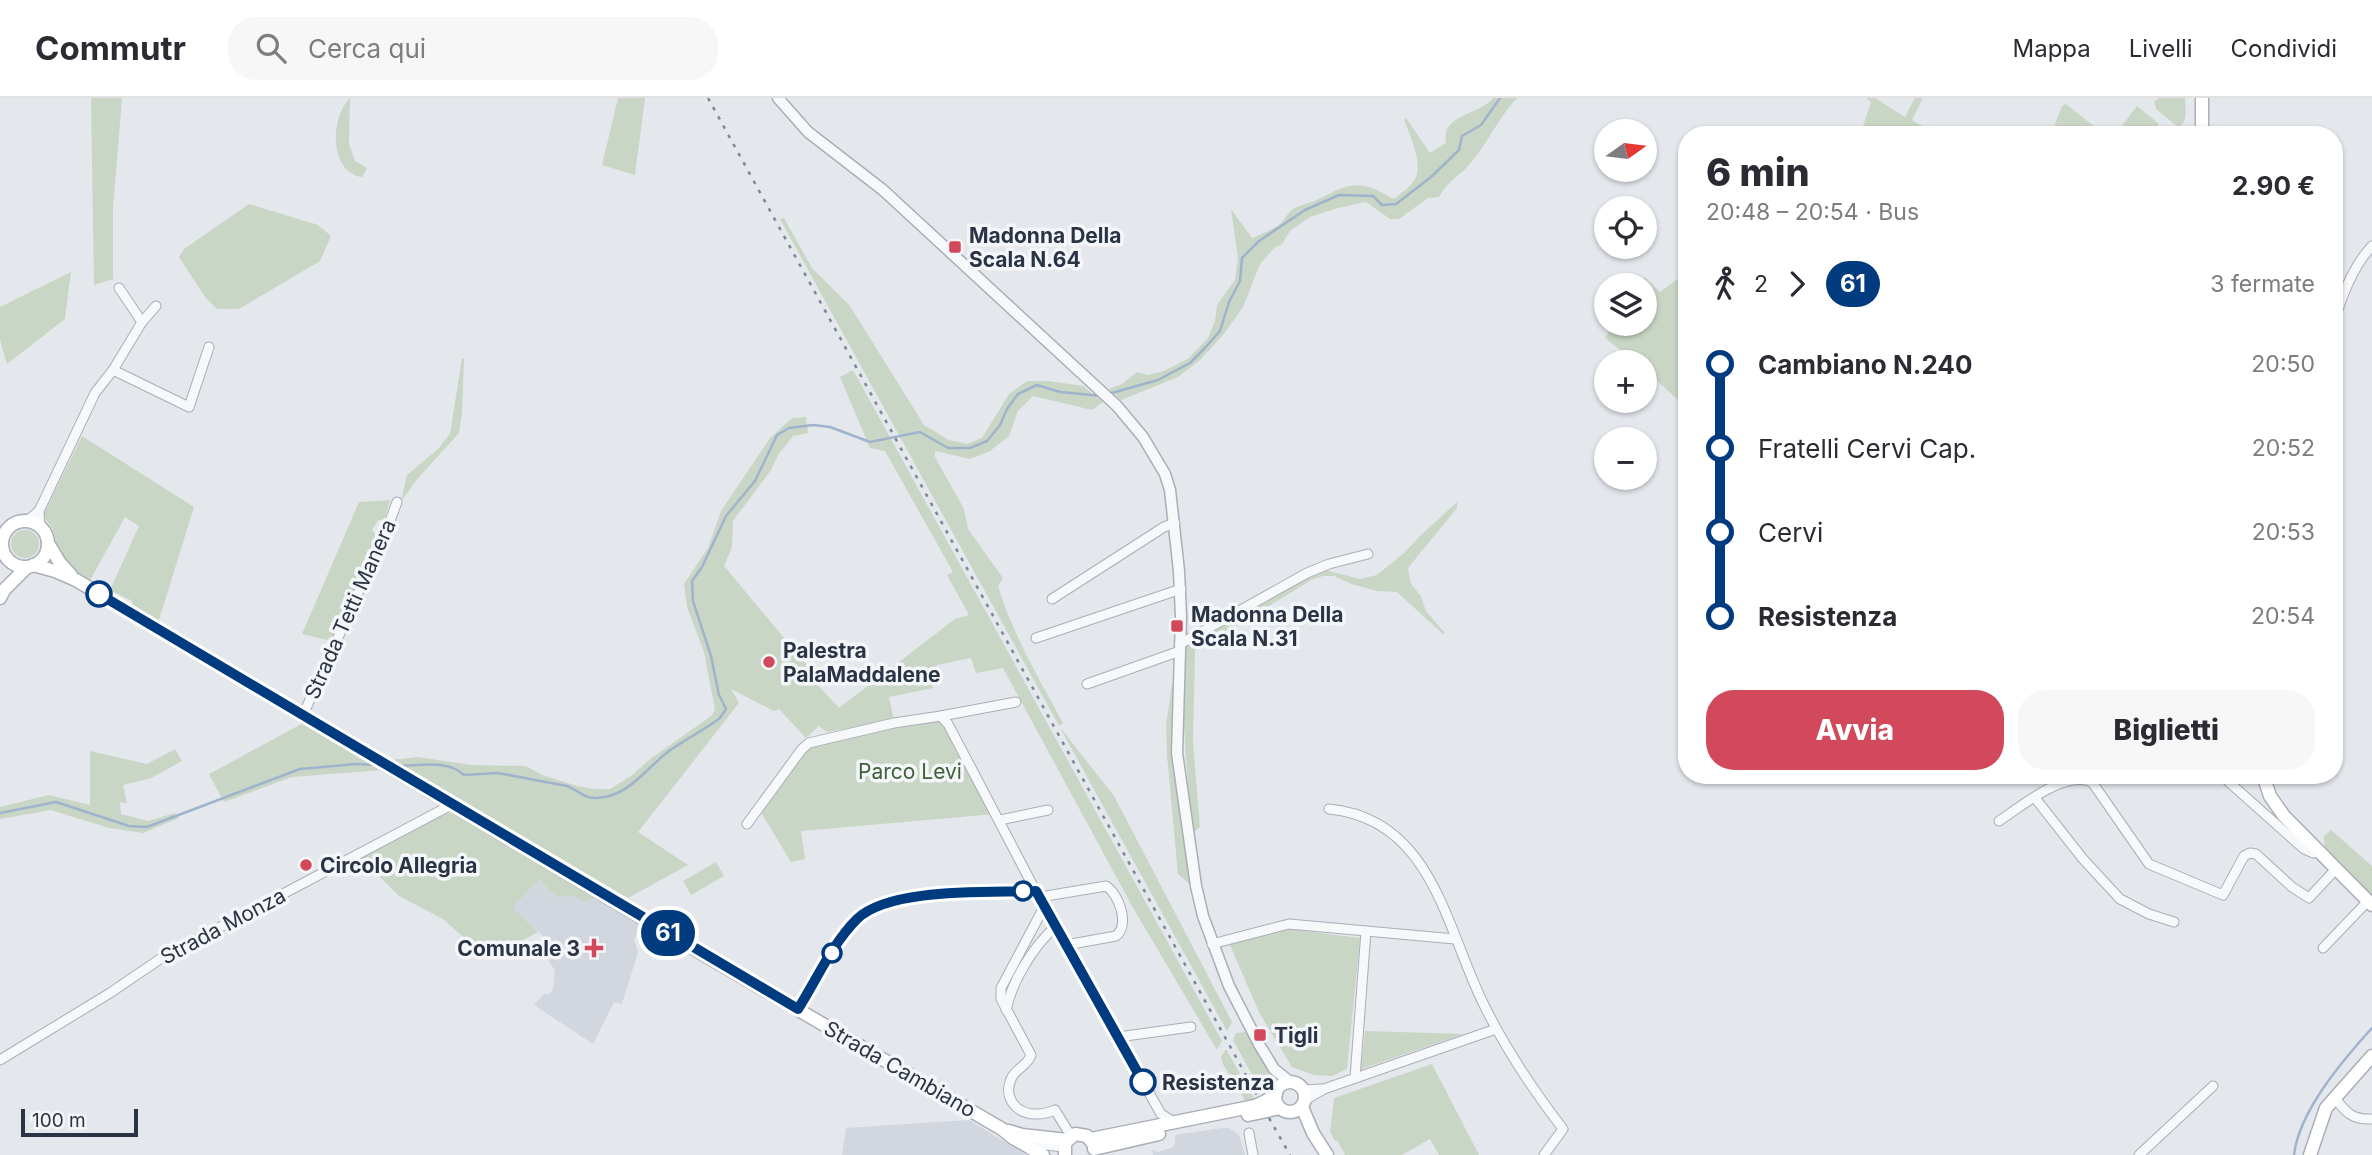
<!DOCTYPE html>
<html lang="it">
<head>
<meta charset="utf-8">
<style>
  body { margin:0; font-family:Inter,sans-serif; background:#f7f7f7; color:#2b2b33; height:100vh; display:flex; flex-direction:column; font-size:26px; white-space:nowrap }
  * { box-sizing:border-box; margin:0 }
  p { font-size:23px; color:#7c7c81 }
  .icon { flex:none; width:38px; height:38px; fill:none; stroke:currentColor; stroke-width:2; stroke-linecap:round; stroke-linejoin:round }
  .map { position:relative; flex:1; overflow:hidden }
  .details { position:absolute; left:1678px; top:28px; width:665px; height:658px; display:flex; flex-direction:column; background:#fff; border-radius:28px; box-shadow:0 2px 5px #0004 }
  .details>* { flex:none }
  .badge { padding:0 14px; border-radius:23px; font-size:24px; line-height:46px }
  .needle { width:46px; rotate:76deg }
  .tools { position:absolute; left:1594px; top:21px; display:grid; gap:14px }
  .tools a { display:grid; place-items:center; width:63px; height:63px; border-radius:50%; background:#fff; box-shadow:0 2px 5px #0004; font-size:35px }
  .scale { position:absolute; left:21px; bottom:18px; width:117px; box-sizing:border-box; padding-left:7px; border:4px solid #2b3445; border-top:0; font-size:19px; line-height:24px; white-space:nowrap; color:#2b3445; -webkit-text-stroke:5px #f4f6f9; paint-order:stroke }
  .map>.badge { position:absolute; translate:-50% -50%; box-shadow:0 0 0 4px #fff }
  .legs { display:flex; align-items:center; gap:10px; height:77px; padding:0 28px; font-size:23px }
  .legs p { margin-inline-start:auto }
  .overview { display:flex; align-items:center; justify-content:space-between; height:119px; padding:0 28px }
  h1 { font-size:38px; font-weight:800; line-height:52px }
  .action { display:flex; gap:14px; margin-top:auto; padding:14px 28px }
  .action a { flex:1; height:80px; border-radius:28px; background:#d1495b; color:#fff; font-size:28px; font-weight:800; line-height:80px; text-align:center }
  .action a+a { background:#f7f7f7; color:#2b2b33 }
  ul { padding:0 28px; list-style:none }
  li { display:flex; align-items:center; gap:24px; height:84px; font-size:26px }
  li i { display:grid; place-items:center; width:10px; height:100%; margin:0 9px; background:currentColor }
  li i::after { content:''; width:18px; height:18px; margin:-9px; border:5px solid; border-radius:50%; background:#fff }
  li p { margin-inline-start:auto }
  li:first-child i { background:linear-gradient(#0000 50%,currentColor 0) }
  li:last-child i { background:linear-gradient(currentColor 50%,#0000 0) }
  header { display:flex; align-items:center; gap:42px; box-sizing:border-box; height:98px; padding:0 35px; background:#fff; border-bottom:2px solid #e1e1e2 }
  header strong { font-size:33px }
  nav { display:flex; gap:38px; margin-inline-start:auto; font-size:24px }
  .search { width:490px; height:63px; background:#f7f7f7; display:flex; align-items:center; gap:18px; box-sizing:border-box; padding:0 24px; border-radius:28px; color:#7c7c81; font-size:26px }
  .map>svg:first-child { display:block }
  .built { fill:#d2d6de }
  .green { fill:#c9d6c5 }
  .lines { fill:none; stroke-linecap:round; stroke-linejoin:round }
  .stream { stroke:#9fb4cc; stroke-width:2.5 }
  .minor-casing { stroke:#a9aeb7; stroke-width:11 }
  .tertiary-casing { stroke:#a9aeb7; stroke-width:13 }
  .secondary-casing { stroke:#a9aeb7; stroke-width:15 }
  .minor { stroke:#f7f8fa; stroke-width:9 }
  .tertiary { stroke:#f7f8fa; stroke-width:10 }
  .secondary { stroke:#fff; stroke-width:12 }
  .rail { stroke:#7d8696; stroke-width:2.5; stroke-dasharray:3.5 7; stroke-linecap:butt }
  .line-1-casing { stroke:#fff; stroke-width:16 }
  .line-1 { stroke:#003b80; stroke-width:10 }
  .poi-dot { fill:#d1495b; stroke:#f4f6f9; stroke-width:2.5 }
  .stop-1-dot { fill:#fff; stroke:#003b80; stroke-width:3.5 }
  .labels { text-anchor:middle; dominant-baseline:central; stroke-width:7; stroke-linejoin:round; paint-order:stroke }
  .poi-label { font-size:21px; font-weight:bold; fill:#2b3445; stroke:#f4f6f9; text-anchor:start }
  .street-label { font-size:21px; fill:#2b3445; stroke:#f4f6f9 }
  .park-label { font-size:21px; fill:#3f6138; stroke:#f4f6f9 }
  .stop-label { font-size:21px; font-weight:bold; fill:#2b3445; stroke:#f4f6f9; text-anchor:start }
</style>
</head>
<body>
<header>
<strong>Commutr</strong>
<div class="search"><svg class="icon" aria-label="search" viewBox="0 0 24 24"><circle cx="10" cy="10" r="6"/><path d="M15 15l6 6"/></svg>Cerca qui</div>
<nav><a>Mappa</a><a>Livelli</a><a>Condividi</a></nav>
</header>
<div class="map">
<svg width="2372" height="1057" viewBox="0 0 2372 1057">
  <rect width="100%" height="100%" fill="#e4e7ec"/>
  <!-- built -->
  <g class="built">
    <polygon points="539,782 557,800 567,797 577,798 586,804 599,798 641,824 634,842 638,854 622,906 614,904 593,946 534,907 544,896 550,896 553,891 555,872 543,855 548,843 513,809"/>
    <polygon points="969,1022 1026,1057 842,1057 846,1030"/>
    <polygon points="1222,1030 1229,1030 1239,1037 1245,1057 1153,1057 1152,1052 1157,1054 1172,1050 1175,1045 1175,1037"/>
  </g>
  <!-- green -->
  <g class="green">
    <polygon points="91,0 122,0 113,110 113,181 94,187"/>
    <path d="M350 0 349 46 355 63 367 70 362 79C329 74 330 20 350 0Z"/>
    <polygon points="618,0 645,0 635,77 602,67"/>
    <path d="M1493 0H1517C1498 20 1487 47 1469 67 1459 78 1446 85 1439 99L1428 100 1399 121H1390L1366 104 1338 110 1310 119 1290 133 1282 146 1274 150 1260 166 1243 209 1223 237 1200 262 1178 279 1121 302 1109 291 1122 286 1137 274 1147 277 1164 273 1189 260 1208 240 1215 223 1217 207 1235 182 1238 160 1231 111 1252 140C1261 136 1273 132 1281 125 1285 121 1287 116 1292 112 1300 106 1309 106 1317 102 1351 84 1359 81 1394 101 1401 95 1414 87 1417 76 1421 60 1409 36 1404 21L1406 20 1430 55 1446 45C1441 15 1479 18 1493 0Z"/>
    <polygon points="1866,0 1875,0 1905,19 1915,0 1923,0 1912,22 1938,37 1860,37 1871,4"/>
    <path d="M2160 0H2185C2185 10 2189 25 2178 29L2156 11 2154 3Z"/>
    <polygon points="2066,6 2105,37 2051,37 2062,8"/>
    <polygon points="2137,8 2159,26 2152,37 2115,37"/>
    <polygon points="249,106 318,127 331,138 320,163 239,211 217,211 205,199 179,159 184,151"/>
    <path d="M784 120 812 170 850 208 924 327 949 342 967 346 982 340 1009 296 1027 283H1048L1083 288 1103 304 1092 312 1033 298 1018 313 1009 338 990 353 970 361 935 353V359L964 411 968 431 1003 480 998 488C1013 537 1039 581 1063 625L1059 628 1114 698 1232 924 1227 933 780 121Z"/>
    <polygon points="71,174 65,221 7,266 0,242 0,209"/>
    <polygon points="1687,174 1687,310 1645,272 1645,264 1636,264 1605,240 1614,226 1645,226 1645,187 1639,187 1645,179 1660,194"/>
    <polygon points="462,260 464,261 462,316 459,335 419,379 401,403 407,377 438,351 450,336"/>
    <polygon points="853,272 1222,943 1217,952 1132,808 1003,570 976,575 971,560 937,567 930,578 933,590 889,599 894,622 827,634 819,628 806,640 779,611 774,613 731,591 739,605 638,734 688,767 628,800 411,672 407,674 391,662 418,659 471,667 526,668 542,677 577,688 593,691 610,691 631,678 649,662 711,618 715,612 704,554 687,509 684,486 708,450 721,413 770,340 792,320 806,319 808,335 793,338 778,357 771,372 733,423 732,449 724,468 815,577 812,581 839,610 955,521 969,517 947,477 953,474 885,353 870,350 840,279"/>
    <polygon points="82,338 194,409 158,525 132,507 132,503 110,492 139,428 125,419 90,482 70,471 60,458 52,430 43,418"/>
    <polygon points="390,402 384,423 378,422 372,432 378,440 331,543 302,536 359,404"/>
    <path d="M1457 404V410L1408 470 1411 486 1421 498 1426 513 1445 535 1443 536 1397 494 1377 493 1351 486 1334 478H1323L1313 481 1195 553 1193 644 1200 729 1193 735C1186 670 1180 606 1186 540L1306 470 1309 472 1321 471 1360 481 1377 477 1404 455 1420 438Z"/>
    <circle cx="25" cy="446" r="14"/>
    <polygon points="1174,585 1193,789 1178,776 1167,657 1166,627 1172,586"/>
    <polygon points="941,618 996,716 801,733 805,761 791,764 759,711 809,645"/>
    <polygon points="305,624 382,670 382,672 292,679 224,704 209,676"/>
    <polygon points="175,651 182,663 151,680 123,687 127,705 120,704 121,716 148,723 175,715 179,720 143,735 109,730 51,712 0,721 0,709 49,697 90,707 90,653 147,666"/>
    <path d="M452 714 456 716 599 798 585 804C575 797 569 796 557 800L539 782 513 809 538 834 488 861 443 821 399 798 363 762 364 758 442 717Z"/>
    <polygon points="2331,732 2372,768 2372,801 2325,753 2324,738"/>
    <polygon points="716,764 724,778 691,797 683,783"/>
    <polygon points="1289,831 1360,840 1347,971 1332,978 1314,977 1292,969 1260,916 1229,845"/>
    <polygon points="1365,933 1464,936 1361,971"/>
    <path d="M1246 934C1254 949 1285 987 1264 998L1233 942 1236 935Z"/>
    <polygon points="1226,951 1256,1004 1246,1004 1223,966 1221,959"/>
    <polygon points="1432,966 1479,1057 1439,1057 1430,1041 1402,1057 1345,1057 1337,1042 1335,1043 1330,1034 1334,1000"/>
  </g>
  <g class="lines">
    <!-- stream -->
    <g class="stream">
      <polyline points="1108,296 1158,282 1190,265 1204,251 1220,233 1229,204 1240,183 1242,160 1259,143 1305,112 1339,97 1373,98 1382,107 1396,106 1431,79 1459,52 1462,38 1481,27 1500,0"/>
      <path d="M397 668C419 668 447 661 464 677L498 675 567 688C578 692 585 701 596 700 629 699 645 671 669 653 686 641 704 632 720 620L726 611 719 597 711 558 693 503 692 483 702 469 726 418 755 383 777 337 789 330 813 327 830 329 870 344 920 334 948 350H970L987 343 1000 327 1007 311 1018 296 1037 287 1060 294 1102 298"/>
      <polyline points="0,715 56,704 129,728 147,729 300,671 356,666 376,667"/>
      <path d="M2294 1057C2299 1013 2343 962 2372 930"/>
    </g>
    <defs>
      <g id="minor">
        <polyline points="119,190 142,224"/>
        <path d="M2334 224C2342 197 2353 168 2372 148"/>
        <polyline points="113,272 189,309 209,249"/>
        <polyline points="39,413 95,295 113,272 142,224 156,208"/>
        <polyline points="27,423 39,413 40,429"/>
        <polyline points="1052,501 1164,429 1175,425"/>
        <polyline points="1036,540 1181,491"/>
        <polyline points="1180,546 1307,475 1329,466 1368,456"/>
        <polyline points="1087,586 1180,553"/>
        <polyline points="303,617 387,431 397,404"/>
        <polyline points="941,618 1016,604"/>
        <polyline points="2046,677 2055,687"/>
        <polyline points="2221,677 2304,751 2313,755 2320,753"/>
        <polyline points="2035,700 2083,761 2120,801 2149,816 2174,824"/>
        <path d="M1329 711C1434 721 1446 833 1485 909 1507 953 1533 992 1563 1031L1544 1057"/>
        <polyline points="1000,722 1048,712"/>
        <path d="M1999 723C2022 708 2064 672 2092 684L2149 766 2223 797 2244 758 2250 755 2256 756 2292 789 2309 800 2336 771"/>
        <polyline points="747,726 802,651 809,645 894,625 941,618 948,626 1044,809 1161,1016 1174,1024"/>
        <path d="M1040 799 1106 788C1119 796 1130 827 1116 838L1066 847"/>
        <path d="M1044 809 1001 890V901L1031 957C1028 967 1017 970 1012 979 1002 999 1016 1017 1038 1016 1044 1016 1050 1014 1055 1012L1071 1038"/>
        <polyline points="1212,846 1289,826 1455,841"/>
        <polyline points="2323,850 2368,803"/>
        <path d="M798 911C816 881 832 846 857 821 890 789 990 795 1036 793"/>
        <path d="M1006 912C1012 883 1033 849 1055 829"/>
        <polyline points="1118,939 1191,929"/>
        <polyline points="0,962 110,895 160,861 453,706"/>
        <polyline points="1355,980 1366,833"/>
        <polyline points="1304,992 1322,991"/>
        <path d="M2335 1000C2346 1015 2353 1022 2372 1021"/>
        <polyline points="1305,1002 1324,991 1496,931"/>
        <polyline points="1249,1035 1253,1057"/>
        <polyline points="1030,1052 1037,1046 1064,1049"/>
        <polyline points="2139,1057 2213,988"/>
      </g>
      <polyline id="tertiary" points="778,0 808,34 883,92 1117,308 1143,339 1165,376 1170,392 1179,473 1181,519 1177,655 1196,788 1203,818 1229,888 1260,948 1274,971 1290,984"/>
      <g id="secondary">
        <polyline points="2202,37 2202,0"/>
        <circle cx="25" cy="446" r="23"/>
        <polyline points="48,445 60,465 71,477"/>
        <polyline points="33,467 55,473 76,482 696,852 1002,1031 1013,1040 1043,1057"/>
        <polyline points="0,500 4,492 27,469"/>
        <polyline points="2263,677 2270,698 2284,718 2372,807"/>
        <circle cx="1290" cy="999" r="15"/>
        <polyline points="1302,1009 1313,1035 1327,1057"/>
        <polyline points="1248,1017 1280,1010"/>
        <polyline points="1009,1033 1022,1037 1067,1042"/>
        <polyline points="1091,1041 1255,1008 1266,1003 1276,996"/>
        <polyline points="1094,1051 1159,1036"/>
        <polyline points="1065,1057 1065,1045 1075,1036 1087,1038 1093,1046"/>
        <polyline points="2310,1057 2326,1010 2372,958"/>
      </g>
    </defs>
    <!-- minor casing -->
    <use href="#minor" class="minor-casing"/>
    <!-- tertiary casing -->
    <use href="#tertiary" class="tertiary-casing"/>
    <!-- secondary casing -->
    <use href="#secondary" class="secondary-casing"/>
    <!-- minor -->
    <use href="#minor" class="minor"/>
    <!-- tertiary -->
    <use href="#tertiary" class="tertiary"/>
    <!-- secondary -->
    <use href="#secondary" class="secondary"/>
    <!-- rail -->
    <g class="rail">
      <polyline points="708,0 1259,1001"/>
      <polyline points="1269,1020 1290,1057"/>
    </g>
  </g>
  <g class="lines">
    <defs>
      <path id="line-1" d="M99 496 798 911C817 881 832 846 857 821 890 789 990 795 1036 793L1143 984"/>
    </defs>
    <!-- line-1 casing -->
    <use href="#line-1" class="line-1-casing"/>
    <!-- line-1 -->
    <use href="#line-1" class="line-1"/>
  </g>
  <!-- markers -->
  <g class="poi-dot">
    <rect x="948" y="142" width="14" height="14" rx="3.5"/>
    <rect x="1170" y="521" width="14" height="14" rx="3.5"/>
    <circle cx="769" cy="564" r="7"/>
    <circle cx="306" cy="767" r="7"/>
    <path d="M590.5 839.5h7v7h7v7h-7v7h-7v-7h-7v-7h7z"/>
    <rect x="1253" y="930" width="14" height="14" rx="3.5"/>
  </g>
  <g class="stop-1-dot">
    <circle cx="99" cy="496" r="12"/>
    <circle cx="1023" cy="793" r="9"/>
    <circle cx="832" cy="855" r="9"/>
    <circle cx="1143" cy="984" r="12"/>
  </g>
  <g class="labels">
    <!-- poi labels -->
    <g class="poi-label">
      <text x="969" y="137">Madonna Della<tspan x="969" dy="24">Scala N.64</tspan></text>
      <text x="1191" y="516">Madonna Della<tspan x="1191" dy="24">Scala N.31</tspan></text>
      <text x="783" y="552">Palestra<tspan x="783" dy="24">PalaMaddalene</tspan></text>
      <text x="320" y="767">Circolo Allegria</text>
      <text x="580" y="850" text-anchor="end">Comunale 3</text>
      <text x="1274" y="937">Tigli</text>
    </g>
    <!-- street labels -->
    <g class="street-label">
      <text transform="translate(350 511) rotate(-66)">Strada Tetti Manera</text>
      <text transform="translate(223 828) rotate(-28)">Strada Monza</text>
      <text transform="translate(900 971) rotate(30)">Strada Cambiano</text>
    </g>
    <!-- park labels -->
    <g class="park-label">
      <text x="910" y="673">Parco Levi</text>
    </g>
    <!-- stop labels -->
    <g class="stop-label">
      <text x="1162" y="984">Resistenza</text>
    </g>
  </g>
</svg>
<div class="tools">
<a><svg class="needle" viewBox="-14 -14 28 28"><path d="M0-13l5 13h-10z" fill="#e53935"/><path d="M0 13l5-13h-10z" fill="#7c7c81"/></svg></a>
<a><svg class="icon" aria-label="locate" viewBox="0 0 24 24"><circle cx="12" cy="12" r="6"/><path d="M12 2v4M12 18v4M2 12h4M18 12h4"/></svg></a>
<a><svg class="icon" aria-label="layers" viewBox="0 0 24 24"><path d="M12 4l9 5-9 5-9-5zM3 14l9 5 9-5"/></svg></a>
<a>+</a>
<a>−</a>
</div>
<div class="scale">100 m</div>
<b class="badge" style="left:668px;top:835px;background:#003b80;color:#fff">61</b>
<section class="details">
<div class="overview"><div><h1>6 min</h1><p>20:48 – 20:54 · Bus</p></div><b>2.90 €</b></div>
<div class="legs"><svg class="icon" aria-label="walk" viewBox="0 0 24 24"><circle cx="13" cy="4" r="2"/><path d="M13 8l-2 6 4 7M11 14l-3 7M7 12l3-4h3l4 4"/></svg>2<svg class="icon" aria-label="forward" viewBox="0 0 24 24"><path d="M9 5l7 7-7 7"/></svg><b class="badge" style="background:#003b80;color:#fff">61</b><p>3 fermate</p></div>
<ul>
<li><i style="color:#003b80"></i><b>Cambiano N.240</b><p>20:50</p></li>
<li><i style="color:#003b80"></i><span>Fratelli Cervi Cap.</span><p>20:52</p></li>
<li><i style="color:#003b80"></i><span>Cervi</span><p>20:53</p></li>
<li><i style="color:#003b80"></i><b>Resistenza</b><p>20:54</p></li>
</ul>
<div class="action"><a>Avvia</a><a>Biglietti</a></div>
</section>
</div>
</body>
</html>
